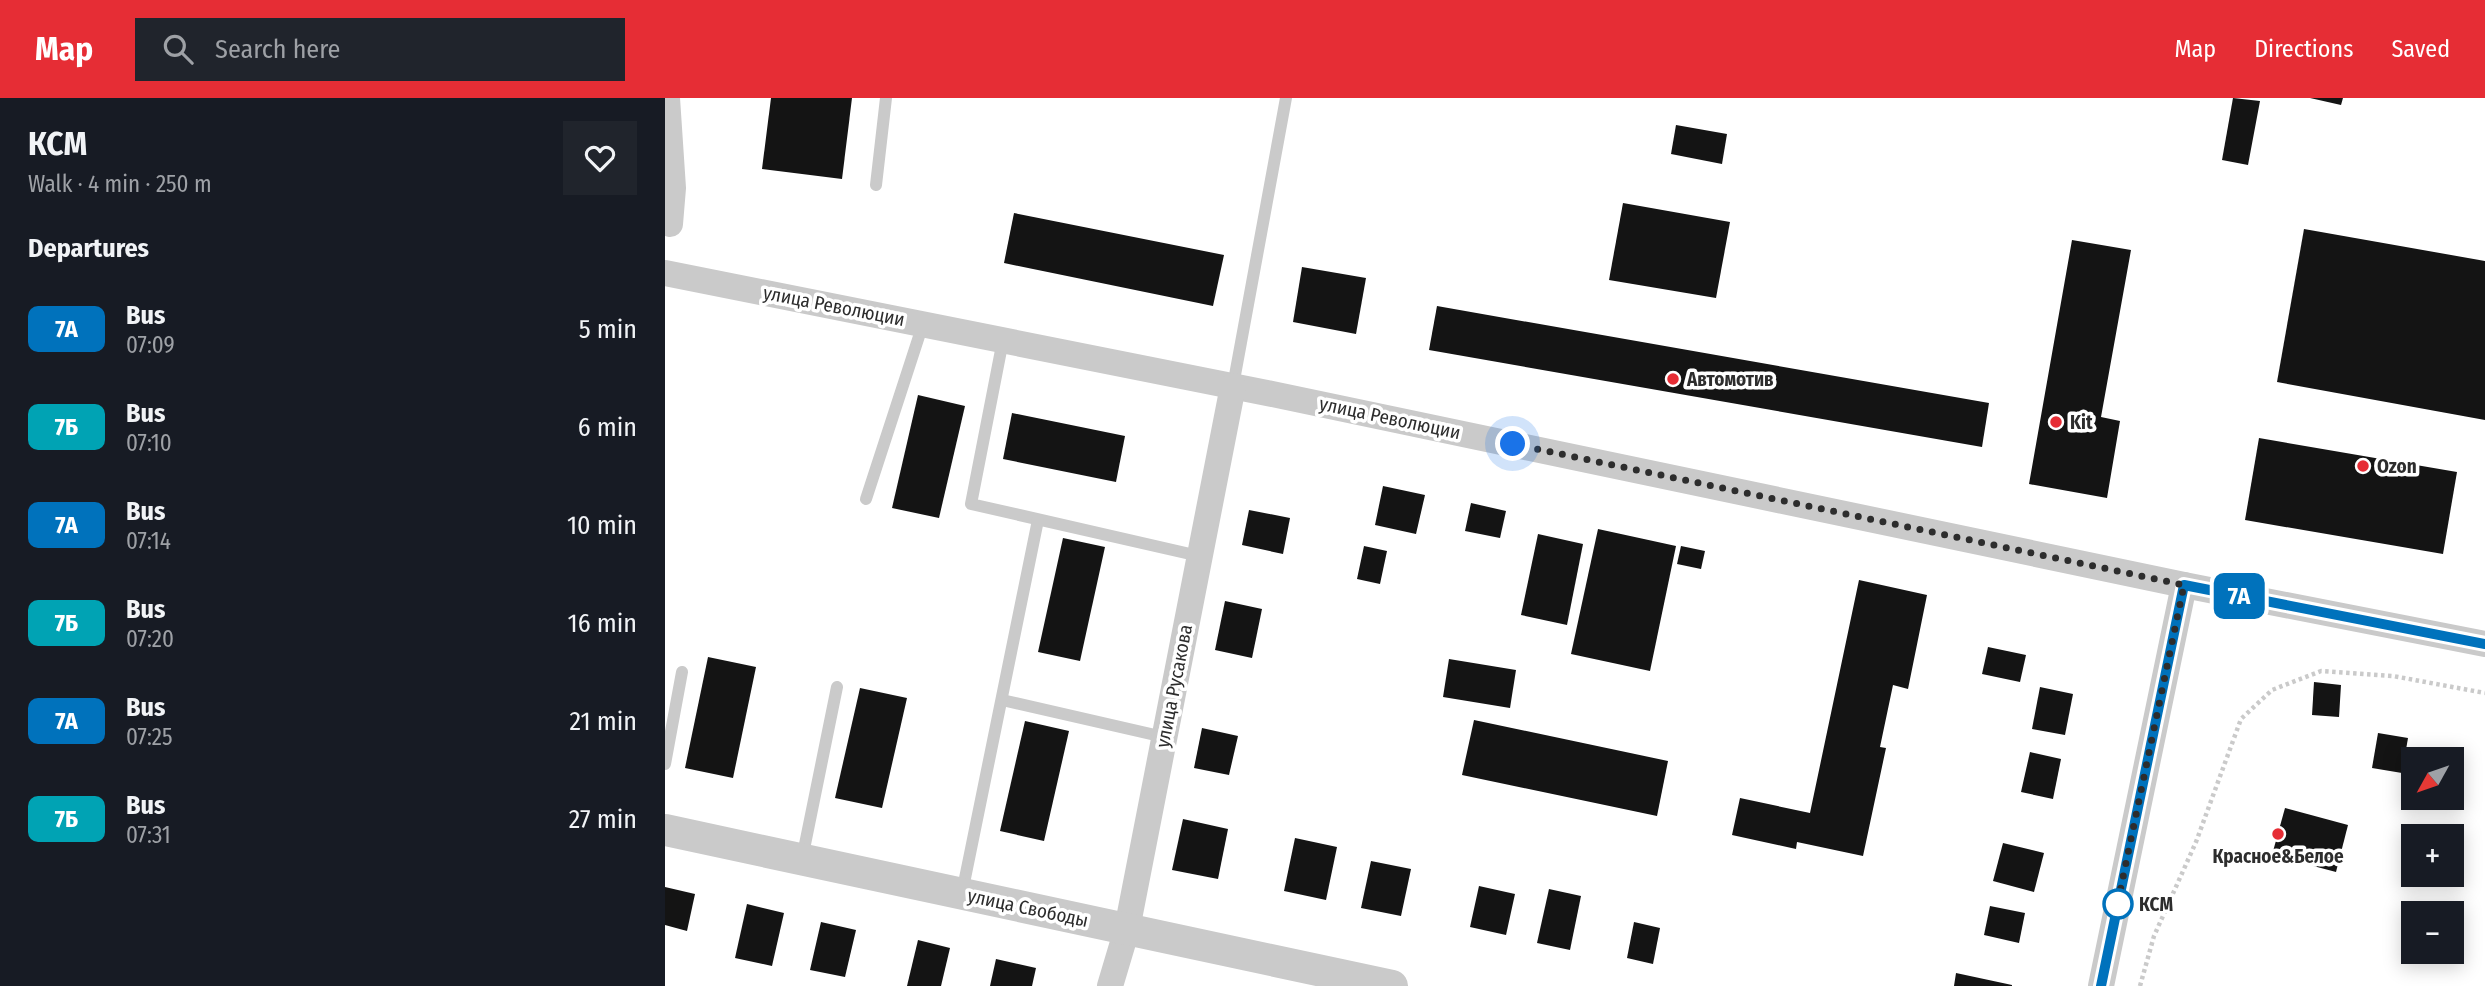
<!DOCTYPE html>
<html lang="en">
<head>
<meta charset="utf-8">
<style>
  body { margin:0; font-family:"Fira Sans Condensed",sans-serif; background:#20242c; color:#f1f3f6; height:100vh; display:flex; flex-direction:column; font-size:26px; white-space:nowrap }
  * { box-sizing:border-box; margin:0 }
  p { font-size:23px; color:#9ea1a6 }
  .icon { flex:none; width:38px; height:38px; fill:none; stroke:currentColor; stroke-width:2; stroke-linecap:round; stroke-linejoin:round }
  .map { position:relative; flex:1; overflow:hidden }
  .sheet { display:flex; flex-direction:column; background:#171b24; width:665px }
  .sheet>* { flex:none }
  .badge { padding:0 14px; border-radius:10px; font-size:24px; line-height:46px }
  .needle { width:46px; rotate:230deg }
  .buttons { position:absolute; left:1736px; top:649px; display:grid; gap:14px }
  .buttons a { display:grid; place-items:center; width:63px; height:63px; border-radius:0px; background:#171b24; box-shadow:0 4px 18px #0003; font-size:35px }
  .you { position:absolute; width:35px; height:35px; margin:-18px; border:5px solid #fff; border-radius:50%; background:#1a73e8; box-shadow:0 0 0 10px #1a73e833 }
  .map>.badge { position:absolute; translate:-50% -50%; box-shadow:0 0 0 4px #fff }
  h2 { padding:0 28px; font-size:26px; line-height:63px }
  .round { display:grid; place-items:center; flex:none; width:74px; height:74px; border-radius:0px; background:#20242c }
  .headline { display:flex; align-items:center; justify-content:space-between; height:119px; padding:0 28px }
  h1 { font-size:33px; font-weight:700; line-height:52px }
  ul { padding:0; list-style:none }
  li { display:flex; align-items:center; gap:21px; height:98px; padding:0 28px }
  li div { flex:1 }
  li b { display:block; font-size:26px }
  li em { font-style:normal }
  li .badge { min-width:77px; font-weight:700; text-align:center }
  header { display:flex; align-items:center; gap:42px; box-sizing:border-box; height:98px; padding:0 35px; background:#e62d35; color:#fff }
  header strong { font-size:33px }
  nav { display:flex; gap:38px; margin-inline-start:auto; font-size:24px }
  .search { width:490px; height:63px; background:#20242c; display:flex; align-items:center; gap:18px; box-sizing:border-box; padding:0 24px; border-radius:0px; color:#9ea1a6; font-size:26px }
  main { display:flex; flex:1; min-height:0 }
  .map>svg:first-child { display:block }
  .building { fill:#141414 }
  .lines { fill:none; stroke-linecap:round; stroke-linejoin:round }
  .path { stroke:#cacaca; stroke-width:4.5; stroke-dasharray:3.5 3.5; stroke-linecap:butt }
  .service { stroke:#cacaca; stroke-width:12 }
  .minor { stroke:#cacaca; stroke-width:26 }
  .tertiary { stroke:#cacaca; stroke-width:32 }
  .line-casing { stroke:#fff; stroke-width:16 }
  .line { stroke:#0072bc; stroke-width:10 }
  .walk { stroke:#2d2d2d; stroke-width:7; stroke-dasharray:0 12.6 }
  .poi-dot { fill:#e62d35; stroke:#fff; stroke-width:2.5 }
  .stop-dot { fill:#fff; stroke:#0072bc; stroke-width:3.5 }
  .labels { text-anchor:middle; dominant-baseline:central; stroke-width:7; stroke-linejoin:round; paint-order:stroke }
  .street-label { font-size:19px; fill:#2d2d2d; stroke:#fff }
  .poi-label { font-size:19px; font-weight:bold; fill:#2d2d2d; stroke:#fff; text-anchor:start }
  .stop-label { font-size:19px; font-weight:bold; fill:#2d2d2d; stroke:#fff; text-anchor:start }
</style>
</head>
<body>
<header>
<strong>Map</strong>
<div class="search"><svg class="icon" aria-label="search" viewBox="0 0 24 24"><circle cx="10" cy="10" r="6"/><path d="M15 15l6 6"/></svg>Search here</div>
<nav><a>Map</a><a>Directions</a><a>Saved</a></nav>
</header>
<main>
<section class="sheet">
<div class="headline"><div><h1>КСМ</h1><p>Walk · 4 min · 250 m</p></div><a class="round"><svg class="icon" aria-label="heart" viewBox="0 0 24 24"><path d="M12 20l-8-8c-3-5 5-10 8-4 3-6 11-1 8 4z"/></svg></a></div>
<h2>Departures</h2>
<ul>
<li><span class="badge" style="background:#0072bc;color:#fff">7А</span><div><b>Bus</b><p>07:09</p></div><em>5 min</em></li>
<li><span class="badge" style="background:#00a3b4;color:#fff">7Б</span><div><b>Bus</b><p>07:10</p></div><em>6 min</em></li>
<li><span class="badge" style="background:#0072bc;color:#fff">7А</span><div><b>Bus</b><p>07:14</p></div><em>10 min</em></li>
<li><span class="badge" style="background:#00a3b4;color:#fff">7Б</span><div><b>Bus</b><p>07:20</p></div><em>16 min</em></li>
<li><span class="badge" style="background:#0072bc;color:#fff">7А</span><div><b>Bus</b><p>07:25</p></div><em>21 min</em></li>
<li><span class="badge" style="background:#00a3b4;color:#fff">7Б</span><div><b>Bus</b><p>07:31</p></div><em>27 min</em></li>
</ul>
</section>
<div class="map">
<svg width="1820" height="888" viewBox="0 0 1820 888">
  <rect width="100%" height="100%" fill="#fff"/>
  <!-- building -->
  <g class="building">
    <polygon points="106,0 187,0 177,81 97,71"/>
    <polygon points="1568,0 1595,3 1583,67 1557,62"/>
    <polygon points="1645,0 1678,0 1676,7"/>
    <polygon points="1011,27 1062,36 1057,66 1006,56"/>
    <polygon points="958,105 1065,124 1051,200 944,182"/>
    <polygon points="349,115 559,157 548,208 339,165"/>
    <polygon points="1639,131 1820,163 1820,322 1612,284"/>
    <polygon points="1407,142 1466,152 1436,319 1455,323 1442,400 1364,386"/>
    <polygon points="637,169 701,180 691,236 628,224"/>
    <polygon points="772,208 1324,305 1317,349 764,252"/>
    <polygon points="253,297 300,308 274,420 227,410"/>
    <polygon points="347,315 460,338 451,384 338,361"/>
    <polygon points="1594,340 1792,374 1778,456 1580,422"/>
    <polygon points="718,388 760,397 751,436 710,427"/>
    <polygon points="806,405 841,413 835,440 800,433"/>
    <polygon points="584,412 625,420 618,456 577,447"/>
    <polygon points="933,431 1011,448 985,573 906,556"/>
    <polygon points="873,436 918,446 902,527 856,517"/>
    <polygon points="398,440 440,449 415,563 373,554"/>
    <polygon points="699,448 722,453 715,486 692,481"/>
    <polygon points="1016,448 1040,453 1036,471 1012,466"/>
    <polygon points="1194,482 1262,497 1243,591 1228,587 1215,649 1221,650 1198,758 1132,744 1131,751 1067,737 1075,700 1145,715"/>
    <polygon points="560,503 597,511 587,560 550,552"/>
    <polygon points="1323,549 1361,557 1355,584 1317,576"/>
    <polygon points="43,559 91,569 68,680 20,670"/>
    <polygon points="784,561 851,572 845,610 778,599"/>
    <polygon points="1649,584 1676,587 1674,619 1647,617"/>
    <polygon points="1375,589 1408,596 1400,637 1367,631"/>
    <polygon points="195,590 242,600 217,710 170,700"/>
    <polygon points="809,622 1003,663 992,718 797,677"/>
    <polygon points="360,623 404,633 379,743 335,733"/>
    <polygon points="537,630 573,638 564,677 529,670"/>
    <polygon points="1713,635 1743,640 1737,675 1707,670"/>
    <polygon points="1365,654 1396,661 1388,701 1356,694"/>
    <polygon points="1620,710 1683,727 1671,774 1607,757"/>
    <polygon points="518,721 563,731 553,781 507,772"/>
    <polygon points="630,740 672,749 661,802 619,793"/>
    <polygon points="1338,745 1379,755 1369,794 1328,783"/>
    <polygon points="706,763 746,771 736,818 696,810"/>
    <polygon points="814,788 850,796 841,837 805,829"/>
    <polygon points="0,789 30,796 22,833 0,827"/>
    <polygon points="884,791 916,798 905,852 872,845"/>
    <polygon points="82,806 119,815 107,868 70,860"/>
    <polygon points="1325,808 1360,815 1354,845 1319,837"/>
    <polygon points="156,824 191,832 180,879 145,872"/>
    <polygon points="969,824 995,830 988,866 962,860"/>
    <polygon points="253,842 285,850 276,888 242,888"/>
    <polygon points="331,861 371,870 367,888 325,888"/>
    <polygon points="1291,875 1347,887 1347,888 1289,888"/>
  </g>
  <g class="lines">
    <!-- path -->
    <polyline class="path" points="1475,888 1489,838 1531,744 1576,621 1607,592 1656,573 1728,578 1820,595"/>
    <!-- service -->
    <g class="service">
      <polyline points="211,87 221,0"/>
      <polyline points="338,242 306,406 534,458"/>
      <polyline points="568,288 621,0"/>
      <polyline points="201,401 258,226"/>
      <polyline points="337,602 499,639"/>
      <polyline points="0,666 17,574"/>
      <polyline points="137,761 172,589"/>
      <polyline points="297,795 373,422"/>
    </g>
    <!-- minor -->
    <g class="minor">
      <polyline points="2,0 8,90 5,126"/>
      <polyline points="0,175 607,296 1519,487 1820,546"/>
      <polyline points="445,888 462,831 568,288"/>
      <polyline points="1436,888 1519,487"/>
    </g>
    <!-- tertiary -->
    <polyline class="tertiary" points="0,732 727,888"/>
  </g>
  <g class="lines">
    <defs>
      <polyline id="line" points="1436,888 1519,487 1820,546"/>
    </defs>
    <!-- line casing -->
    <use href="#line" class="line-casing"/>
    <!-- line -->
    <use href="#line" class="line"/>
    <!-- walk -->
    <polyline class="walk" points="848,346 1519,487 1452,808 1453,806"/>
  </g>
  <!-- markers -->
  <g class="poi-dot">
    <circle cx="1008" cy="281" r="7"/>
    <circle cx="1391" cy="324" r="7"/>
    <circle cx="1698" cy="368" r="7"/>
    <circle cx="1613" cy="736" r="7"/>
  </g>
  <circle class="stop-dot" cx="1453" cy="806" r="14"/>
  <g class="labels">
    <!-- street labels -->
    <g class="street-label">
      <text transform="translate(169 208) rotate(11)">улица Революции</text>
      <text transform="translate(725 320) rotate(12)">улица Революции</text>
      <text transform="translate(509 588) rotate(-79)">улица Русакова</text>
      <text transform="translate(363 810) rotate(12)">улица Свободы</text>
    </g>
    <!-- poi labels -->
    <g class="poi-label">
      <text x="1022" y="281">Автомотив</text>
      <text x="1405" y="324">Kit</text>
      <text x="1712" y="368">Ozon</text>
      <text x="1613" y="758" text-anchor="middle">Красное&amp;Белое</text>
    </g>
    <!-- stop labels -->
    <g class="stop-label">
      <text x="1474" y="806">КСМ</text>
    </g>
  </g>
</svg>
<div class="buttons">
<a><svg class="needle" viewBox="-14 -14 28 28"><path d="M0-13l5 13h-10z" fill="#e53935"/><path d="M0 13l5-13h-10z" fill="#9ea1a6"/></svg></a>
<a>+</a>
<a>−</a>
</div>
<div class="you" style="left:848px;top:346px"></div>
<b class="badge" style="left:1574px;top:498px;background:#0072bc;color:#fff">7А</b>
</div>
</main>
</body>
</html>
